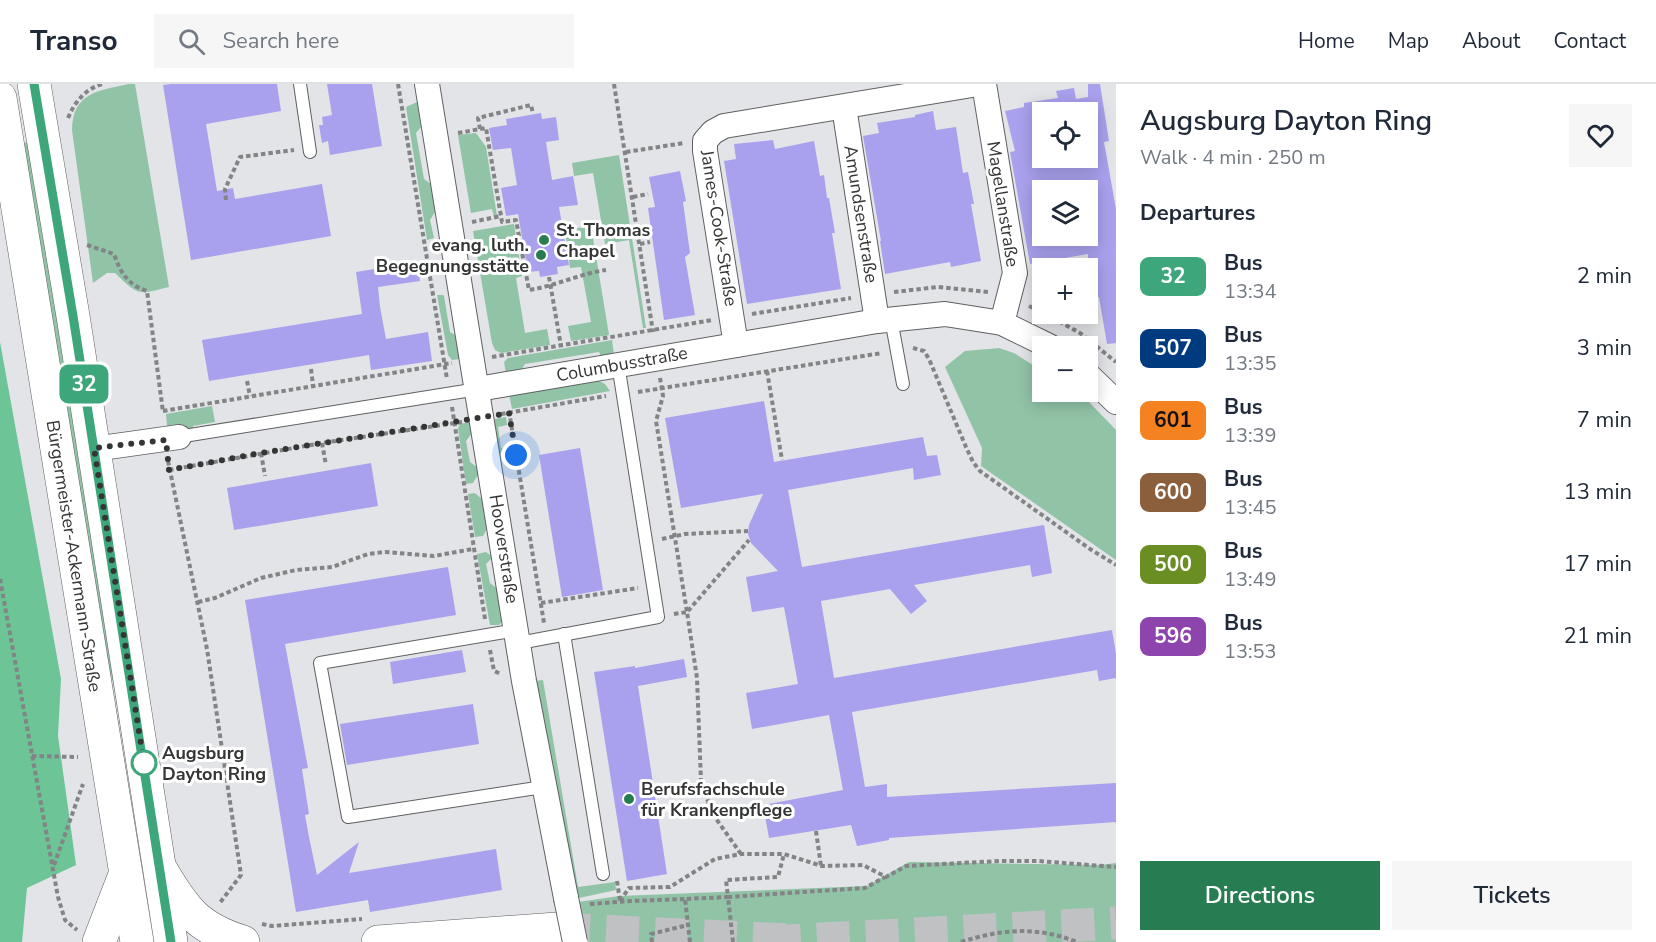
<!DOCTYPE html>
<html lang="en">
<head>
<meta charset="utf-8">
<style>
  body { margin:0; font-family:"Nunito Sans",sans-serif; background:#f6f6f7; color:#1f2937; height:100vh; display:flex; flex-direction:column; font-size:22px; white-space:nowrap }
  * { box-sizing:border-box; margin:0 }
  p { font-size:20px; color:#747a83 }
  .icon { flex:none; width:33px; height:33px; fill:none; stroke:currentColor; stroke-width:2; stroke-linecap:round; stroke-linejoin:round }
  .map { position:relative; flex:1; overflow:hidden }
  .sheet { display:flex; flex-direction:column; background:#fff; width:540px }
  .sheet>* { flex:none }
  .badge { padding:0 12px; border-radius:9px; font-size:21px; line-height:39px }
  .buttons { position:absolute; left:1032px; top:18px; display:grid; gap:12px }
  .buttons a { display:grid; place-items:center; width:66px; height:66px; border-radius:0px; background:#fff; box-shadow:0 3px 15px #0003; font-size:30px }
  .you { position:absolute; width:30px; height:30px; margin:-15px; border:4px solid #fff; border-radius:50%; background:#1a73e8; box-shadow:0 0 0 9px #1a73e833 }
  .map>.badge { position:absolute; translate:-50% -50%; box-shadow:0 0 0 3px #fff }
  h2 { padding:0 24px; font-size:22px; line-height:54px }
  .round { display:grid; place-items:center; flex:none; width:63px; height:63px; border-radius:0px; background:#f6f6f7 }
  .head { display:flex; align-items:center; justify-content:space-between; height:102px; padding:0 24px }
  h1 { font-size:28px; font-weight:600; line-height:45px }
  .cta { display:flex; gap:12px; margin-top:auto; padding:12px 24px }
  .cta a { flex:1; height:69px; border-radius:0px; background:#277d51; color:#fff; font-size:24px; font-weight:600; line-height:69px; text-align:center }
  .cta a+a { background:#f6f6f7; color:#1f2937 }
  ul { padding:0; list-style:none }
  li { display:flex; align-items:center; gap:18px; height:72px; padding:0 24px }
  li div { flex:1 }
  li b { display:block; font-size:22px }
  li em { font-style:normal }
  li .badge { min-width:66px; font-weight:700; text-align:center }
  header { display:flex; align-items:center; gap:36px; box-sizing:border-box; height:84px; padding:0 30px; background:#fff; border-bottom:2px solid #e0e1e3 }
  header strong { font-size:28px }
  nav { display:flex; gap:33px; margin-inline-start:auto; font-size:21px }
  .search { width:420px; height:54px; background:#f6f6f7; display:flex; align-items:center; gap:15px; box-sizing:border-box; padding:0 21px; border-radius:0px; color:#747a83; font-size:22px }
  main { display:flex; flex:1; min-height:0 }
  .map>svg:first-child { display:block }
  .green { fill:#91c3a7 }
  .forest { fill:#6cc497 }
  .building { fill:#a9a1ed; fill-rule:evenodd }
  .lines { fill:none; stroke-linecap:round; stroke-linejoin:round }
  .trunk-tunnel { stroke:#bfc1c3; stroke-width:33; stroke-dasharray:33 16; stroke-linecap:butt }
  .service-casing { stroke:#5f6062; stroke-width:14 }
  .minor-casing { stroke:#5f6062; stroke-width:26 }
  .secondary-casing { stroke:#5f6062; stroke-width:34 }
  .trunk-casing { stroke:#5f6062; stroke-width:34 }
  .path { stroke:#828485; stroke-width:4; stroke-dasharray:4.5 3; stroke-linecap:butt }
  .service { stroke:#fff; stroke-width:12 }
  .minor { stroke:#fff; stroke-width:24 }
  .secondary { stroke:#fff; stroke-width:33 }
  .trunk { stroke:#fff; stroke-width:33 }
  .minor-bridge-casing { stroke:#5f6062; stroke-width:26; stroke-linecap:butt }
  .minor-bridge { stroke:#fff; stroke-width:24 }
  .line-casing { stroke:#fff; stroke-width:14 }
  .line { stroke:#3ea67b; stroke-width:9 }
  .walk { stroke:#343535; stroke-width:6; stroke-dasharray:0 10.8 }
  .poi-dot { fill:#277d51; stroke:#fff; stroke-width:2 }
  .stop-dot { fill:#fff; stroke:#3ea67b; stroke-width:3 }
  .labels { text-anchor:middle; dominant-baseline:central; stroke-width:6; stroke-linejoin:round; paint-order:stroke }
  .street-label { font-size:18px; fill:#343535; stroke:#fff }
  .poi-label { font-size:18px; font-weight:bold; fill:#343535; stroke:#fff; text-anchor:start }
  .stop-label { font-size:18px; font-weight:bold; fill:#343535; stroke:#fff; text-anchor:start }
</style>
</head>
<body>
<header>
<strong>Transo</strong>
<div class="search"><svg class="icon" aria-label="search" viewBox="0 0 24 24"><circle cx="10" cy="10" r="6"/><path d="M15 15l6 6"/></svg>Search here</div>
<nav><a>Home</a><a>Map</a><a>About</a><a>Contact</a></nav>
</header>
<main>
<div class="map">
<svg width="1116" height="858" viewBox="0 0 1116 858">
  <rect width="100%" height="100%" fill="#e2e4e7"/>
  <!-- green -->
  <g class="green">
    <path d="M129 0H135L169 203C138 211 139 212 115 189H107L93 199 72 46C73 8 98 7 129 0Z"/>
    <polygon points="417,18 421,43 416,49 424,95 431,100 435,128 430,136 434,154 427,156 406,23"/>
    <polygon points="476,49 486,63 497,132 494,133 492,125 471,129 458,51"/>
    <polygon points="30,58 155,852 113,599 105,570 19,60"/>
    <polygon points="619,71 646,244 643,244 629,156 605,160 593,89 574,92 572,79"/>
    <polygon points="514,140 522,192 516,194 525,249 547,245 550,261 501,269 495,266 492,259 473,147"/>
    <polygon points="591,142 609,251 571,257 568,242 591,238 581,183 570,184 565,146"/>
    <polygon points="437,211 443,211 444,212 450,248 457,252 460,275 452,276 448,271"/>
    <polygon points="612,256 614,271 602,274 599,268 525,280 521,287 506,290 504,278 508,274"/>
    <polygon points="999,264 1014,269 1042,287 1042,308 1074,308 1089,318 1116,346 1116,476 981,382 982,364 945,283 965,267"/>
    <polygon points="597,296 605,300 610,307 512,325 509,310"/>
    <polygon points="212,322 215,338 193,342 193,348 168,353 166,330"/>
    <polygon points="506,333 507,341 498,343 501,364 511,363 512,367 496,370 490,336"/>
    <polygon points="470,338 472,349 466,357 470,378 478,384 479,389 473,399 466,400 458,344 460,340"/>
    <polygon points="475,409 483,416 488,443 483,452 475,453 468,410"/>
    <polygon points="486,468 493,473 486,480 490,499 498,505 503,536 499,541 490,541 477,470"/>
    <polygon points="543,596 578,803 615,798 616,806 579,814 563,743 535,597"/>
    <polygon points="909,778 1101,781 1116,779 1116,858 587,858 578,818 619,812 867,802"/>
  </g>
  <!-- forest -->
  <polygon class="forest" points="0,258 61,595 58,652 76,781 27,804 22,858 0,858"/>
  <!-- building -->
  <g class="building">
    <polygon points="171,0 277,0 281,27 206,40 217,107 233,104 235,115 322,100 331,152 191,176 163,1"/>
    <polygon points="327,0 372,0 382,62 330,71 328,57 322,59 319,41 323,41 322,33 332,31"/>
    <path d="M1088 0H1100L1109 57 1104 58 1116 125V259L1107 260 1099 213 1090 214 1088 200V170L1030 180 1010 68 1015 67 1005 27 1024 23V19L1058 14 1056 7 1074 4 1076 15 1088 13ZM1042 28H1088V74H1042ZM1042 106H1088V152H1042Z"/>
    <polygon points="933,27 936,46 956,43 963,89 968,88 974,120 971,120 981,177 951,183 950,178 885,190 880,157 881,157 863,52 879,49 877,39 915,33 915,31"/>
    <polygon points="541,29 542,35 556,33 559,56 546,58 552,96 573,92 578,121 559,123 569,181 557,183 558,190 540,193 539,187 528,188 518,130 506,132 501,104 517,101 511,64 493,66 489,44 507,41 506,35"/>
    <polygon points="773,56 775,65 814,57 820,92 824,91 827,114 829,114 835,149 832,149 841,205 747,220 724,77 736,75 734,60"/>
    <polygon points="680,87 686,117 683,118 690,169 685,173 695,231 664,236 648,124 655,123 649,93"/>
    <polygon points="417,178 420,197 378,203 380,223 386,255 428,248 432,277 371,286 369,271 209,297 202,256 362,230 356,188"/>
    <polygon points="764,317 774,378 923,353 927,372 937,371 941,391 914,396 913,384 788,406 802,483 1044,441 1052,489 1032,493 1030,481 914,501 927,517 911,530 890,505 821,517 834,594 1112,546 1116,570 1116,594 1099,597 1097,586 852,628 865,703 887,700 887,713 1116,699 1116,738 889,754 889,756 857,762 851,741 769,754 763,721 843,706 829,631 752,645 746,609 798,600 784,523 752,528 746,493 778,487 751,459 748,450 749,441 763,410 681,424 665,334"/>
    <polygon points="580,364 603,506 562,513 539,371"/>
    <polygon points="371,379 378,422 234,446 227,404"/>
    <polygon points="448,483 456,531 285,560 308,684 302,685 309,730 305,731 309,753 317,791 359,758 349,789 496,765 502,806 370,828 368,816 296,828 245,516"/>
    <polygon points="462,566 466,588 393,600 390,578"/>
    <polygon points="684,575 687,593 638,602 667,790 627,797 594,588 635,582 635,584"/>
    <polygon points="473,620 479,660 347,681 340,640"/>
  </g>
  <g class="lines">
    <!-- trunk-tunnel -->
    <g class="trunk-tunnel">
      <polyline points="557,845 790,856"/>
      <polyline points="768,858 1116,839"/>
    </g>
    <defs>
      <g id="service">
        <polyline points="300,0 310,68"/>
        <polyline points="891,235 903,300"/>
        <polyline points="190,351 478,305"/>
        <polyline points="517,546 320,579 348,733 543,703"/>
        <polyline points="564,550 603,790"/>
        <polyline points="519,559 658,533 618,280"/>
      </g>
      <g id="minor">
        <polyline points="427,0 524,597 566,814"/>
        <polyline points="984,0 1015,189 1002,239"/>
        <polyline points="844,23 877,237"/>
        <polyline points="736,261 705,67 705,57 713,48 724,42 978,0"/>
        <polyline points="1088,291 1116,318"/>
        <polyline points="478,305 877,237 945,230 1002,239 1049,262"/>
        <polyline points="94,365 179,353"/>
      </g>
      <g id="secondary">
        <polyline points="34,0 73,232 171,858"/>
        <polyline points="0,14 137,858"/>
      </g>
      <g id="trunk">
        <path d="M161 786C184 825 197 844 243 858"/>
        <polyline points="99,858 125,791"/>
        <polyline points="378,858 557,845"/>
      </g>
    </defs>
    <!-- service casing -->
    <use href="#service" class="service-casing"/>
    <!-- minor casing -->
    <use href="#minor" class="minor-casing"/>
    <!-- secondary casing -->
    <use href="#secondary" class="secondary-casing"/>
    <!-- trunk casing -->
    <use href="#trunk" class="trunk-casing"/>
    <!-- path -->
    <g class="path">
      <polyline points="398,0 447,295"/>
      <polyline points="614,0 653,248"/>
      <path d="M68 34C75 18 84 6 102 0"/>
      <polyline points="480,45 478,34 531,21 533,30"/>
      <path d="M458 49 486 44 502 138 516 136 529 206C555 202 579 190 606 186"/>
      <polyline points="626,68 684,59"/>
      <polyline points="633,113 648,110"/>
      <polyline points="226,116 225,105 240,73 294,66"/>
      <polyline points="472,138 501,132"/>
      <polyline points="640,160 650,158"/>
      <path d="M87 161 114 170C120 188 128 201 147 207L163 328"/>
      <polyline points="549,193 561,262"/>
      <polyline points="894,208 938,203 988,208"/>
      <polyline points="1029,222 1042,228"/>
      <polyline points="752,230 851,214"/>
      <polyline points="1046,230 1080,249 1116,278"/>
      <polyline points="913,264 924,267 929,275 966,363 973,378 980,387 1090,465 1116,481"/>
      <polyline points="492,273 712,236"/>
      <polyline points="311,285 313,301"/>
      <polyline points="767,287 782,376"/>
      <polyline points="660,294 663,312 656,337 687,528"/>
      <polyline points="247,297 250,312"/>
      <polyline points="638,308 882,269"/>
      <polyline points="452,323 485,535"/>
      <polyline points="163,327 452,279"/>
      <polyline points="509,327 544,539"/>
      <polyline points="501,330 606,312"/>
      <polyline points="322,359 326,381"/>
      <polyline points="261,369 265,392"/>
      <polyline points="168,377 207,565 241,791 219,820"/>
      <polyline points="169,386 322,359 462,338"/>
      <polyline points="662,455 685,450 748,447"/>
      <polyline points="0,495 58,813 65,836 77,846"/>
      <polyline points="198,518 215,514 261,494 296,486 332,483 368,470 385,468 434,472 473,465"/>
      <polyline points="541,519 638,504"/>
      <polyline points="688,527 749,456"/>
      <polyline points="674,530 687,528 697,594 701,697 712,729 741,770"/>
      <polyline points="490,566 494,587 501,590"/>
      <polyline points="32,672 78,673"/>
      <polyline points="816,747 821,782"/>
      <polyline points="54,781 83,700"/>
      <polyline points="617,797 620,817"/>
      <polyline points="620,817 629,804 670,803 715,775 741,770 784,770 822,782 863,781 886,793 906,782 999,777 1038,777 1116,783"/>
      <polyline points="590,820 631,817 685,815"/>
      <polyline points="262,840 272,842 362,835"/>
      <polyline points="652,858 651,850 688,841"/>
      <polyline points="690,858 685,815 728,813 726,796 778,793 784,770"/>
      <polyline points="733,858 728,813 865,804 885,793"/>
      <path d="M961 858C1002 845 1036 842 1077 858"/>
    </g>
    <!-- service -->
    <use href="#service" class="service"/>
    <!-- minor -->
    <use href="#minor" class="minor"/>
    <!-- secondary -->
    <use href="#secondary" class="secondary"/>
    <!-- trunk -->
    <use href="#trunk" class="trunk"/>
    <defs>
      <polyline id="minor-bridge" points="566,814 575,858"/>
    </defs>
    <!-- minor-bridge casing -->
    <use href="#minor-bridge" class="minor-bridge-casing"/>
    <!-- minor-bridge -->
    <use href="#minor-bridge" class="minor-bridge"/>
  </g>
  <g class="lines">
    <defs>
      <polyline id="line" points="34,0 73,232 171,858"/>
    </defs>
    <!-- line casing -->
    <use href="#line" class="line-casing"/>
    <!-- line -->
    <use href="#line" class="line"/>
    <!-- walk -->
    <polyline class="walk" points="144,679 94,364 166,356 169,386 261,369 509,329 516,371"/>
  </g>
  <!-- markers -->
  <g class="poi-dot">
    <circle cx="544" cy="156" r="6"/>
    <circle cx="541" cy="171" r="6"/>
    <circle cx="629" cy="715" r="6"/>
  </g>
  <circle class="stop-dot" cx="144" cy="679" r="12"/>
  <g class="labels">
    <!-- street labels -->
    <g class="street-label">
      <text transform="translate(1003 120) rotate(81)">Magellanstraße</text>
      <text transform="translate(861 130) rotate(81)">Amundsenstraße</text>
      <text transform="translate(719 144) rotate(81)">James-Cook-Straße</text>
      <text transform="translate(622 280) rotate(-10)">Columbusstraße</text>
      <text transform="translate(504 465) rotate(81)">Hooverstraße</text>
      <text transform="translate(74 472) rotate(81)">Bürgermeister-Ackermann-Straße</text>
    </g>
    <!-- poi labels -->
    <g class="poi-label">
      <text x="556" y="146">St. Thomas<tspan x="556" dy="21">Chapel</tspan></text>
      <text x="529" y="161" text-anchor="end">evang. luth.<tspan x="529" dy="21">Begegnungsstätte</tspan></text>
      <text x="641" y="705">Berufsfachschule<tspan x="641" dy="21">für Krankenpflege</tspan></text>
    </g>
    <!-- stop labels -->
    <g class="stop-label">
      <text x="162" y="669">Augsburg<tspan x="162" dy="21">Dayton Ring</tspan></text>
    </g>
  </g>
</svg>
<div class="buttons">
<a><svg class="icon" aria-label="locate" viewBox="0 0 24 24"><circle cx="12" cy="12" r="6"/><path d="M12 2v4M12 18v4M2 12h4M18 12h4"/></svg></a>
<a><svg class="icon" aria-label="layers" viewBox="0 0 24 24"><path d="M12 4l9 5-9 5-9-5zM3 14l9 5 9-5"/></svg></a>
<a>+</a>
<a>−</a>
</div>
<div class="you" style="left:516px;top:371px"></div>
<b class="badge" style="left:84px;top:300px;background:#3ea67b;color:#fff">32</b>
</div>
<section class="sheet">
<div class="head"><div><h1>Augsburg Dayton Ring</h1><p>Walk · 4 min · 250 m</p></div><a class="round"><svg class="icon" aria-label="heart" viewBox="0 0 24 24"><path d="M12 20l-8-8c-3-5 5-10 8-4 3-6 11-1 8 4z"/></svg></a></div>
<h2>Departures</h2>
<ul>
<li><span class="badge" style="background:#3ea67b;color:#fff">32</span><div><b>Bus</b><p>13:34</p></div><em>2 min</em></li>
<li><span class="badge" style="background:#003b80;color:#fff">507</span><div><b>Bus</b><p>13:35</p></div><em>3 min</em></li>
<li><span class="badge" style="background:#f58220;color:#111">601</span><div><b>Bus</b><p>13:39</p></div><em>7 min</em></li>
<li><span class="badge" style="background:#8b5e3c;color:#fff">600</span><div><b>Bus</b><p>13:45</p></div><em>13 min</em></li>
<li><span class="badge" style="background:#6b8e23;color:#fff">500</span><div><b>Bus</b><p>13:49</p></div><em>17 min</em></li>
<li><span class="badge" style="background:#8e44ad;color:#fff">596</span><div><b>Bus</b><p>13:53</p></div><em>21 min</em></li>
</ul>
<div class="cta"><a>Directions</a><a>Tickets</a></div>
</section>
</main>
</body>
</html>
